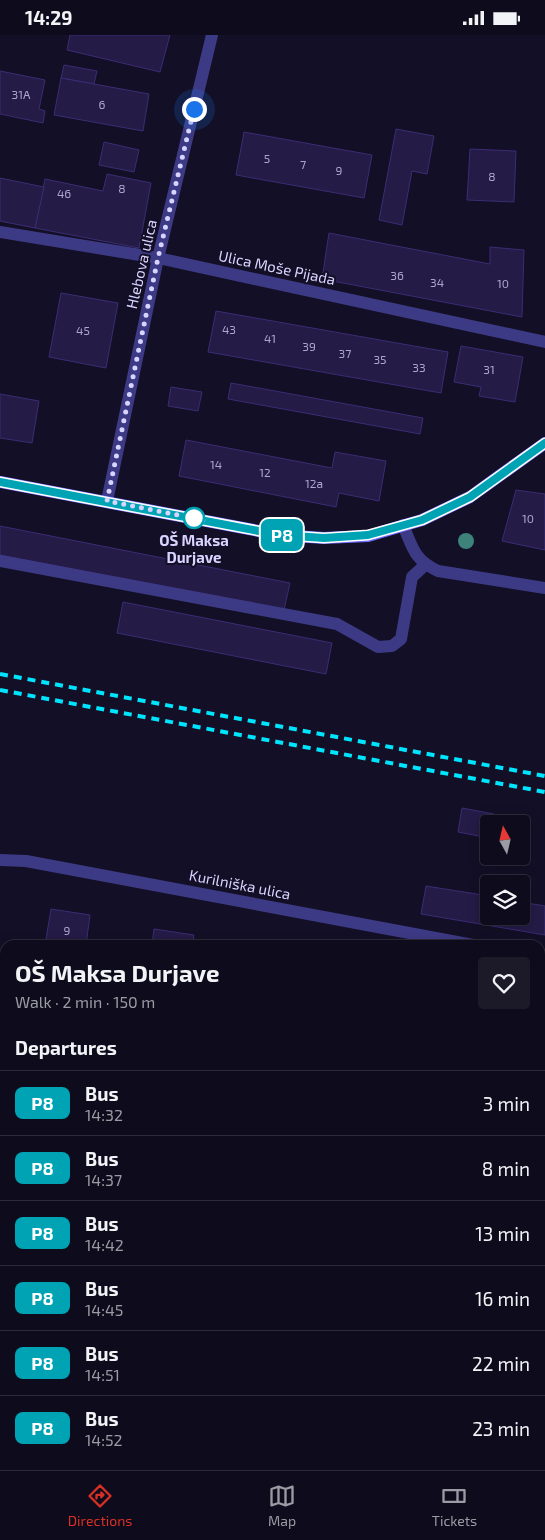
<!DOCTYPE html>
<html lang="en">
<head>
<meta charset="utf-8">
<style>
  body { margin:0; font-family:"Exo 2",sans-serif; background:#1c1929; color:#f1f3f6; height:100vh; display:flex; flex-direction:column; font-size:19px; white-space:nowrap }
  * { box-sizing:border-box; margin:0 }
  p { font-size:16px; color:#9b9ba3 }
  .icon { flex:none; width:28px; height:28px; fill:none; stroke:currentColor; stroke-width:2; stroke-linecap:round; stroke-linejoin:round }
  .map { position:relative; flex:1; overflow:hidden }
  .details { position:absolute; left:0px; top:905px; width:545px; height:530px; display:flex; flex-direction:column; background:#0e0b1c; border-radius:15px 15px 0 0; box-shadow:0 2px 12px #0003,0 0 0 1px #2e2b3b }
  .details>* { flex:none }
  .badge { padding:0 10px; border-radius:8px; font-size:18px; line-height:32px }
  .needle { width:32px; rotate:352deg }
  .controls { position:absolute; left:480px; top:780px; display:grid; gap:10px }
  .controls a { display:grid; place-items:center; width:50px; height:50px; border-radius:5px; background:#0e0b1c; box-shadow:0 2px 12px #0003,0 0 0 1px #2e2b3b; font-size:25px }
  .you { position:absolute; width:25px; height:25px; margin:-12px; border:4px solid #fff; border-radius:50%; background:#1a73e8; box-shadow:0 0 0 8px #1a73e833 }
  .map>.badge { position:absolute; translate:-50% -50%; box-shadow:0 0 0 2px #fff }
  h2 { padding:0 15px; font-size:19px; line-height:45px }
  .round { display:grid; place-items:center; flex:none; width:52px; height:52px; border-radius:5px; background:#1c1929 }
  .head { display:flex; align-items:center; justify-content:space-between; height:85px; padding:0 15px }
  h1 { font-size:24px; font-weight:700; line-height:38px }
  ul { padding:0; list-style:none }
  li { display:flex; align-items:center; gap:15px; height:65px; padding:0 15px; border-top:1px solid #2e2b3b }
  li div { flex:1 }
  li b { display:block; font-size:19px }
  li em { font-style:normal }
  li .badge { min-width:55px; font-weight:700; text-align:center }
  .status { display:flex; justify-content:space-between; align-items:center; height:35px; padding:0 25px; background:#0e0b1c; direction:ltr }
  .status svg { height:14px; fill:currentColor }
  .menu { display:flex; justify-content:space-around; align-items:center; height:70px; border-top:1px solid #2e2b3b; background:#0e0b1c; font-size:14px; color:#9b9ba3 }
  .menu a { display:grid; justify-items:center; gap:2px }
  .menu .on { color:#d93025 }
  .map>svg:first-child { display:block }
  .building { fill:#241b47; stroke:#3b2d73 }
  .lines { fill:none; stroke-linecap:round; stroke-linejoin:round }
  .lane { stroke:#3d3a85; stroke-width:12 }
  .street { stroke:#3d3a85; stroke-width:12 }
  .secondary { stroke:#6f6bff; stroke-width:12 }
  .rail { stroke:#00e5ff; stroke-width:4; stroke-dasharray:8 6; stroke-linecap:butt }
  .tree { fill:#3d827b }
  .line-casing { stroke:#fff; stroke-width:11 }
  .line { stroke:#00a3b4; stroke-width:8 }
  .walk { stroke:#d9d4ff; stroke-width:5; stroke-dasharray:0 9 }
  .stop-dot { fill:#fff; stroke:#00a3b4; stroke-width:2.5 }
  .labels { text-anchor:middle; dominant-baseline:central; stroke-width:4; stroke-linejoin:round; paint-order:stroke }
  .number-label { font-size:12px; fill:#aca6d1 }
  .street-label { font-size:15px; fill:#d9d4ff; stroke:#130f26 }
  .stop-label { font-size:15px; font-weight:bold; fill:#d9d4ff; stroke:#130f26 }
</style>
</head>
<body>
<div class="status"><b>14:29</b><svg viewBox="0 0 49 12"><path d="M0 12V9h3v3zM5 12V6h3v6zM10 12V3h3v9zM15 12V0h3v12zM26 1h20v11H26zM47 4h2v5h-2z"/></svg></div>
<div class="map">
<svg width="545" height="1435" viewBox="0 0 545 1435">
  <rect width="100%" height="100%" fill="#130f26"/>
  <!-- building -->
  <g class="building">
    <polygon points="70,0 170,0 160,37 67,15"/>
    <polygon points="64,30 97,36 94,49 61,43"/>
    <polygon points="0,36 45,45 39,74 45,76 43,88 0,79"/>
    <polygon points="61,43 149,59 143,96 54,80"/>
    <polygon points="396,94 434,101 427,139 412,136 402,190 379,185"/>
    <polygon points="244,97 372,120 364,163 236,140"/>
    <polygon points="104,107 139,115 134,137 99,130"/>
    <polygon points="470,114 516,116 514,167 467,165"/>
    <polygon points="107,139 151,148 139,213 35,193 45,144 103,156"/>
    <polygon points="0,143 44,152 35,193 0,186"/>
    <polygon points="329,198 490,229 490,212 524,215 522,282 322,244"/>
    <polygon points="61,258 118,268 106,333 49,322"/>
    <polygon points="216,276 448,317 441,358 208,317"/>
    <polygon points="461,311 523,322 515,367 479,361 481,352 454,347"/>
    <polygon points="231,348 423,383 420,399 228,364"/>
    <polygon points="171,352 202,357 198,376 168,371"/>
    <polygon points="0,359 39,366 32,408 0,403"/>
    <polygon points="186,405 332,433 335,417 386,426 379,466 339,458 336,472 179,441"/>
    <polygon points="516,455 545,459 545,515 502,506"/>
    <polygon points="0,491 290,548 284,575 0,520"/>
    <polygon points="123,567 332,608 326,639 117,598"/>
    <polygon points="462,773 494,779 492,789 489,789 489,803 458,797"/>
    <polygon points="426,851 489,861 489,881 521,881 521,867 545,871 545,900 421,879"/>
    <polygon points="51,874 90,880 86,910 45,910"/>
    <polygon points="154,894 194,900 192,910 152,910"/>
    <polygon points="0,1385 5,1386 5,1400 0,1398"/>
    <polygon points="188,1430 199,1430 195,1435"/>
    <polygon points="350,1430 397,1430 393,1435 346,1435"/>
    <polygon points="402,1430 416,1430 411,1435"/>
    <polygon points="475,1430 531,1430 532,1435 476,1435"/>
  </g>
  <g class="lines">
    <!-- lane -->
    <g class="lane">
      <path d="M403 490C413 513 414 525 438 536L545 553"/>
      <polyline points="0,526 337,589 378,612 392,611 401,604 412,542 425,530"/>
      <polyline points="449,1430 452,1435"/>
    </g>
    <!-- street -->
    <g class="street">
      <polyline points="0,197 158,223 545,307"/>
      <polyline points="107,466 158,223 212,0"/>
      <polyline points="0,825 26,826 473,910"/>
      <polyline points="540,923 545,924"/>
      <polyline points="0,973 5,974"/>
      <polyline points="540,1249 545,1250"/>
      <polyline points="16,1435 17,1430"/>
    </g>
    <!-- secondary -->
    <g class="secondary">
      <polyline points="0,447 280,500 324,503 368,501 422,485 470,462 545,408"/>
      <polyline points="540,1119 545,1111"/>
      <polyline points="540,1334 545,1354"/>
      <polyline points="270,1435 275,1430"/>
    </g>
    <!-- rail -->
    <g class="rail">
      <polyline points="0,639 545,741"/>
      <polyline points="0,655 545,757"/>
    </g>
  </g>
  <!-- trees -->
  <circle class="tree" cx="466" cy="506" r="8"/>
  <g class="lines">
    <defs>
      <polyline id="line" points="0,447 280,500 324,503 368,500 422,485 470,462 545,408"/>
    </defs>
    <!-- line casing -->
    <use href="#line" class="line-casing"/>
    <!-- line -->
    <use href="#line" class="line"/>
    <!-- walk -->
    <polyline class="walk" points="194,483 203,485 107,466 158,223 194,74"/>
  </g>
  <!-- markers -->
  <circle class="stop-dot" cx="194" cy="483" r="10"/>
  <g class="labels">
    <!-- number labels -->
    <g class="number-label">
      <text x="21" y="59">31A</text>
      <text x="102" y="69">6</text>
      <text x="267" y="123">5</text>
      <text x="303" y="129">7</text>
      <text x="339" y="135">9</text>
      <text x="492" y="141">8</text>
      <text x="122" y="153">8</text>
      <text x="64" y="158">46</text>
      <text x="397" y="240">36</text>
      <text x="437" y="247">34</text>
      <text x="503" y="248">10</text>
      <text x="229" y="294">43</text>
      <text x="83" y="295">45</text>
      <text x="270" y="303">41</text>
      <text x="309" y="311">39</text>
      <text x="345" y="318">37</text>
      <text x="380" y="324">35</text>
      <text x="419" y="332">33</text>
      <text x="489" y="334">31</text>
      <text x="216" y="429">14</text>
      <text x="265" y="437">12</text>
      <text x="314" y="448">12a</text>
      <text x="528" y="483">10</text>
      <text x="67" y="895">9</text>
    </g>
    <!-- street labels -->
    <g class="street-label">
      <text transform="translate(141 229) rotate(-77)">Hlebova ulica</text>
      <text transform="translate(277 232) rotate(12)">Ulica Moše Pijada</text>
      <text transform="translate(240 849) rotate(11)">Kurilniška ulica</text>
    </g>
    <!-- stop labels -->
    <g class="stop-label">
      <text x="194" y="505">OŠ Maksa<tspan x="194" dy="17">Durjave</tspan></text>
    </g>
  </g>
</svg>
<div class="controls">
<a><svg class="needle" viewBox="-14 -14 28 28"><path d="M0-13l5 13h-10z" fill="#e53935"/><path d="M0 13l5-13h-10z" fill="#9b9ba3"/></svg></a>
<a><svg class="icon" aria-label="layers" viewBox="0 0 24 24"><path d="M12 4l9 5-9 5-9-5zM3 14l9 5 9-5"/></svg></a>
</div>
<div class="you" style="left:194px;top:74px"></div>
<b class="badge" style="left:282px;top:500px;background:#00a3b4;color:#fff">P8</b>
<section class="details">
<div class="head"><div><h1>OŠ Maksa Durjave</h1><p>Walk · 2 min · 150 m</p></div><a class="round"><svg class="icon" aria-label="heart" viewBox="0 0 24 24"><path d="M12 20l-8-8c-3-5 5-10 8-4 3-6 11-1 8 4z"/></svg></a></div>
<h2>Departures</h2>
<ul>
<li><span class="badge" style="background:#00a3b4;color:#fff">P8</span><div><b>Bus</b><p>14:32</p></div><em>3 min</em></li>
<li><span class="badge" style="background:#00a3b4;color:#fff">P8</span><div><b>Bus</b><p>14:37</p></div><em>8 min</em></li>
<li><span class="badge" style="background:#00a3b4;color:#fff">P8</span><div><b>Bus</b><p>14:42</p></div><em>13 min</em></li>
<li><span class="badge" style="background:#00a3b4;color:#fff">P8</span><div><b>Bus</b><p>14:45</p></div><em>16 min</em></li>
<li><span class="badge" style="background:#00a3b4;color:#fff">P8</span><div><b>Bus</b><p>14:51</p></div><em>22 min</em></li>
<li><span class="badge" style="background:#00a3b4;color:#fff">P8</span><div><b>Bus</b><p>14:52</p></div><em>23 min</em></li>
</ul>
</section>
</div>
<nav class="menu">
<a class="on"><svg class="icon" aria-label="directions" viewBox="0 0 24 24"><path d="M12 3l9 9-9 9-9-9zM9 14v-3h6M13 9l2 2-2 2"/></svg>Directions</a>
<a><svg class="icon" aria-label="map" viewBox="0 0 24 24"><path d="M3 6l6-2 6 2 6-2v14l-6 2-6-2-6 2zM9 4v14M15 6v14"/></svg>Map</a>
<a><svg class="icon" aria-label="tickets" viewBox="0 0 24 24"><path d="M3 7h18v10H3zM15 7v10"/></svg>Tickets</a>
</nav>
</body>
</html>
